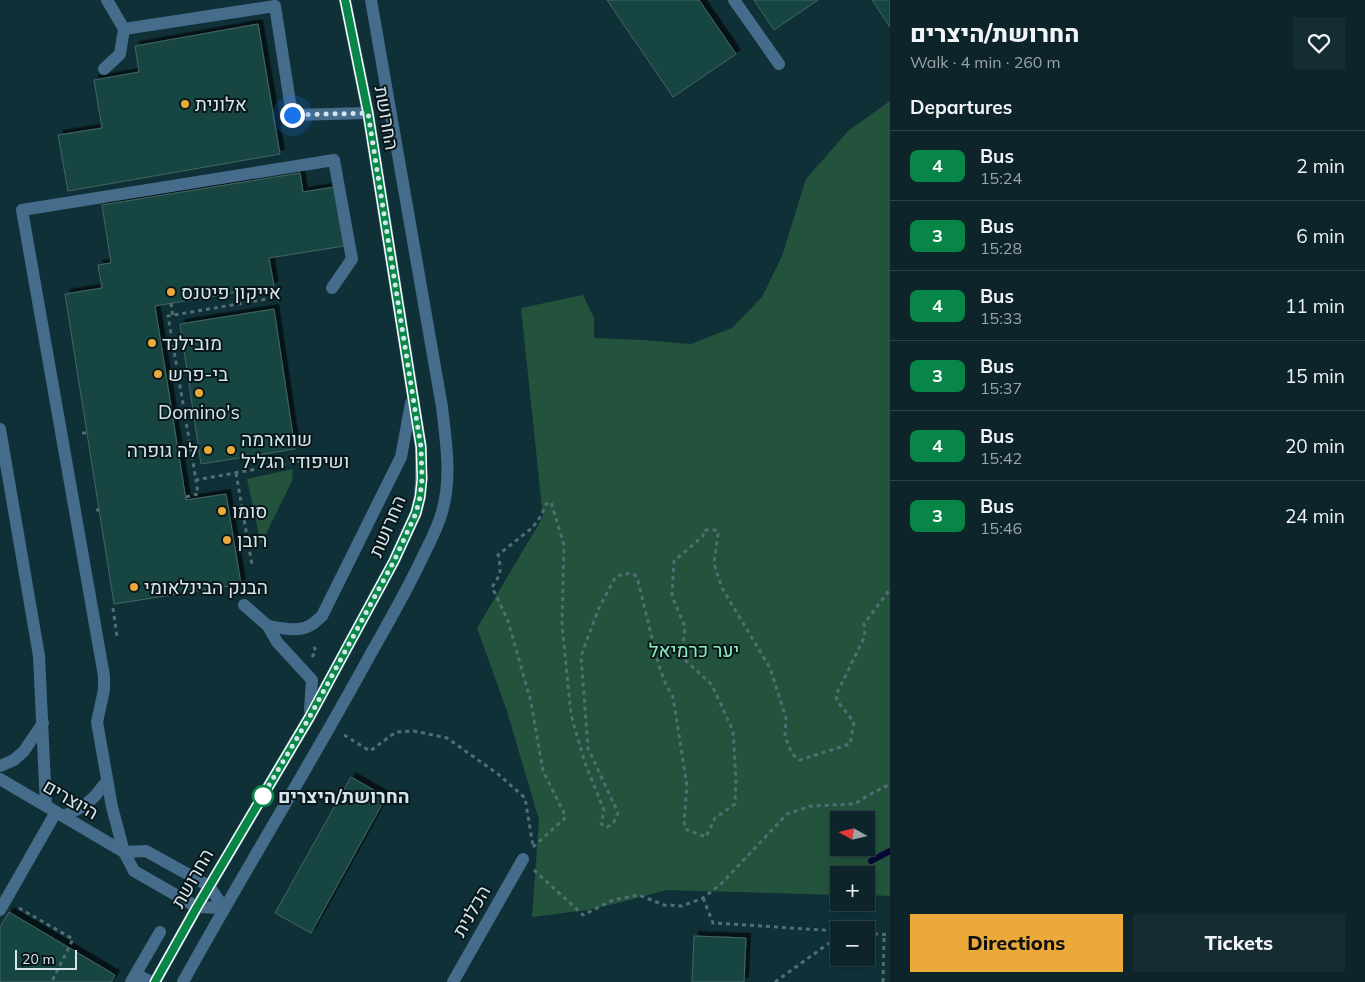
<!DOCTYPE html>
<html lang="en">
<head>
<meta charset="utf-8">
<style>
  body { margin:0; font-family:Mulish,Heebo,sans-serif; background:#152c32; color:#f1f3f6; height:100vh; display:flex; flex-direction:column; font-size:19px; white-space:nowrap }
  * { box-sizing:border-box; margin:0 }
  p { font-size:16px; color:#9aa4a8 }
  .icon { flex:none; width:28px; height:28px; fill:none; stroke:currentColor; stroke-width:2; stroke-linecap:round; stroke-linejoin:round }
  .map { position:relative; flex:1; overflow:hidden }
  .drawer { display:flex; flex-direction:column; background:#0c242a; width:475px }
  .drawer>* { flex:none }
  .badge { padding:0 10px; border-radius:8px; font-size:18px; line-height:32px }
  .needle { width:32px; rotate:278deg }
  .buttons { position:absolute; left:830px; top:811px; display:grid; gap:10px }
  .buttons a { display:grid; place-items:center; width:45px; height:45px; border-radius:0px; background:#0c242a; box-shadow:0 2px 8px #0003,0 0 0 1px #2c4147; font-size:25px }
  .scale { position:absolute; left:15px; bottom:12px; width:62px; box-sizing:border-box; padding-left:5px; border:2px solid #d5e6eb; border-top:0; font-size:14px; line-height:18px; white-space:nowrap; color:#d5e6eb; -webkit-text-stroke:4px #09161a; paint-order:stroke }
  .you { position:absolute; width:25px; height:25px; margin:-12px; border:4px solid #fff; border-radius:50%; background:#1a73e8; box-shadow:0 0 0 8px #1a73e833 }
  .map>.badge { position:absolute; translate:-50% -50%; box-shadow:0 0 0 2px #fff }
  h2 { padding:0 20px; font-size:19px; line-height:45px }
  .round { display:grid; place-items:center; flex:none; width:52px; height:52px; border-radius:0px; background:#152c32 }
  .overview { display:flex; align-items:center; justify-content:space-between; height:85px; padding:0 20px }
  h1 { font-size:24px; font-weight:800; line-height:38px }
  .button { display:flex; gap:10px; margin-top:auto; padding:10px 20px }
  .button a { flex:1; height:58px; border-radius:0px; background:#eba93a; color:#111; font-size:20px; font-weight:800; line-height:58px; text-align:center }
  .button a+a { background:#152c32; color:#f1f3f6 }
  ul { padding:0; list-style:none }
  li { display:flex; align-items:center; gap:15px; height:70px; padding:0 20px; border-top:1px solid #2c4147 }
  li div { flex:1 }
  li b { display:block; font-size:19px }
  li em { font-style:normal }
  li .badge { min-width:55px; font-weight:700; text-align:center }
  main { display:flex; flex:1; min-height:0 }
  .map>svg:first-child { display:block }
  .green { fill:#23533c; fill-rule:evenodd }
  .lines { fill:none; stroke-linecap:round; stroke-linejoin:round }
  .stream { stroke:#080836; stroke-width:6 }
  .building { fill:#154542; stroke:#446663; filter:url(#shadow) }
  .path { stroke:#526d74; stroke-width:3; stroke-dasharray:4 4; stroke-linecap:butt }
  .service { stroke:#466c8b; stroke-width:12 }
  .minor { stroke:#466c8b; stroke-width:12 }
  .tertiary { stroke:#466c8b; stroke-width:12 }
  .line-casing { stroke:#fff; stroke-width:11 }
  .line { stroke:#088647; stroke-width:8 }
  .walk { stroke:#d5e6eb; stroke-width:5; stroke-dasharray:0 9 }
  .poi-dot { fill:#eba93a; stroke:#09161a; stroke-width:2 }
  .stop-dot { fill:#fff; stroke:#088647; stroke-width:2.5 }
  .labels { text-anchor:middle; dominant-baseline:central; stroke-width:4; stroke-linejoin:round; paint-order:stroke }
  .poi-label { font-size:19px; fill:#d5e6eb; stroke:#09161a; text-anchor:start }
  .street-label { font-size:19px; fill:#d5e6eb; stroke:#09161a }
  .park-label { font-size:19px; fill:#8bedbb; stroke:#09161a }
  .stop-label { font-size:19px; font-weight:bold; fill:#d5e6eb; stroke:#09161a; text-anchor:start }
</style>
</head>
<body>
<main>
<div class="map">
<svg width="890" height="982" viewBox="0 0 890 982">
  <defs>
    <filter id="shadow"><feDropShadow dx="4.5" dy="-4.5" stdDeviation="0" flood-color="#0009"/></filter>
  </defs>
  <rect width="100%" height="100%" fill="#103038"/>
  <!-- green -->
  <g class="green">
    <path d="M890 101V896L866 895V875H839V895L666 890 622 902 587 910 532 917 539 820 507 711 477 628 543 517 521 308 583 295 594 318V338L642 340 691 344 732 328 762 297 782 256 806 179 848 131ZM839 820H866V848H839Z"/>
    <polygon points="293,469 292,481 261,544 247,479"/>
  </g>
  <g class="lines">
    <!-- stream -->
    <polyline class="stream" points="871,861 890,851"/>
  </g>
  <!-- building -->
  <g class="building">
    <polygon points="607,0 699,0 736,54 673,97"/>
    <polygon points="754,0 818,0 774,30"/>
    <polygon points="872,0 890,0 890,27"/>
    <polygon points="258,24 280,154 68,191 58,135 102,128 94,80 139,72 135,46"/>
    <polygon points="300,173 303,192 334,187 344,246 269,258 274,286 155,306 186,500 226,494 241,584 114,604 65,294 102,288 98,265 111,263 102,205"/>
    <polygon points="274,309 295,449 201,464 180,324"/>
    <polygon points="351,777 386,797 311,933 275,913"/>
    <polygon points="9,912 115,975 111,982 0,982 0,927"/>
    <polygon points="694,936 746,938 744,982 692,982"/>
  </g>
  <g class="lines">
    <!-- path -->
    <g class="path">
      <polyline points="273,298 168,316 196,480 301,461"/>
      <polyline points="171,303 173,318"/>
      <polyline points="173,419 185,416"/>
      <polyline points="82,433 87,433"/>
      <polyline points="236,473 252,565"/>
      <polyline points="186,497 198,494 196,480"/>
      <polyline points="96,510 99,510"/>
      <polyline points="113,608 117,637"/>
      <polyline points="312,657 316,651 312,643"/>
      <polyline points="344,735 370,751 396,732 414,731 447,738 498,774 525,798 533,846"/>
      <path d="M533 847 566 817 543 771 531 702 508 621 492 587C501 574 502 572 498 555L532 528 541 516 546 504 551 502 564 545 562 624 571 715 585 763 604 810 601 824 607 827 613 824 618 813 588 748 581 656 599 608 616 576 631 573 635 575 638 581 659 666 666 685 673 697 687 786 684 821 685 829 706 837 715 818 735 804 736 779 733 731 712 685 682 657 685 627 672 596 674 561 703 536 704 530H717L718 534 714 563 716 570 722 588 770 668 786 718 785 736 792 754 800 760 850 744 854 722 837 701 836 695 865 636 864 624 890 589"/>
      <polyline points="534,870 583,915 613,900 639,895 664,905 682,906 703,898 722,883 787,814 811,806 855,804 867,796 890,784"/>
      <polyline points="703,898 713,923 839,931"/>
      <polyline points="19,908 73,939 52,981 53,982"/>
      <polyline points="866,933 890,935"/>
      <polyline points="775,982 839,936"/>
      <polyline points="883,982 884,935"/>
    </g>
    <!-- service -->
    <g class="service">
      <polyline points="734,0 779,64"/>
      <polyline points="124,29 275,6 292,115 368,113"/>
      <polyline points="104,69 120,54 124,29 107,0"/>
      <polyline points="0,429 39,656 46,806"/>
      <polyline points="244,605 268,626"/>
      <polyline points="0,766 14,760 24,751 43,723"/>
      <polyline points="64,816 84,806 95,796 107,781"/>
      <polyline points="124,852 112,807 97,722 104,690 104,676 22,210 334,160 352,259 332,288"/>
      <polyline points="0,910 56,812"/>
      <polyline points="136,974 151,982"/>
      <polyline points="131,982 160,932"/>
    </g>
    <!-- minor -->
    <g class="minor">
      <polyline points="0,779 124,852 134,871 197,907 224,908"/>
      <polyline points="124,852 146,851 209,886 224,908"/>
      <polyline points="453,982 523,859"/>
    </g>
    <!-- tertiary -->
    <g class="tertiary">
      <path d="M268 626C281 628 298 632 309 626 314 624 318 619 322 616L401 457 411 403"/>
      <polyline points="268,626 277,642 312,680 310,710"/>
      <polyline points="155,982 197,907 309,718 394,561 416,513 420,497 421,479 421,447 416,416 368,113 345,0"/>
      <path d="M183 982C243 873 309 767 369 657 388 623 408 589 424 554 431 540 438 527 442 512 452 478 446 442 442 407L371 0"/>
    </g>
  </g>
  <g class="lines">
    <defs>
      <polyline id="line" points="155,982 197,907 309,718 394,561 416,513 420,497 422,479 421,447 416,416 368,113 345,0"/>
    </defs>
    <!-- line casing -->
    <use href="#line" class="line-casing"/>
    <!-- line -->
    <use href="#line" class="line"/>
    <!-- walk -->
    <polyline class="walk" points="263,796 259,802 309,718 394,561 416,513 420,497 422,479 421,447 416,416 368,113 292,115"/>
  </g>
  <!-- markers -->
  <g class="poi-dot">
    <circle cx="185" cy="104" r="5"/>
    <circle cx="171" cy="292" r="5"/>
    <circle cx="152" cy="343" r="5"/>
    <circle cx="158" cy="374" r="5"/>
    <circle cx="199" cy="393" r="5"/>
    <circle cx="208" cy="450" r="5"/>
    <circle cx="231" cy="450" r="5"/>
    <circle cx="222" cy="511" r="5"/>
    <circle cx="227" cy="540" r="5"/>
    <circle cx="134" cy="587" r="5"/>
  </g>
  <circle class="stop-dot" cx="263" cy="796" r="10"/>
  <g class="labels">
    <!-- poi labels -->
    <g class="poi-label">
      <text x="195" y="104">אלונית</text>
      <text x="181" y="292">אייקון פיטנס</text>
      <text x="162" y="343">מובילנד</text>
      <text x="168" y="374">בי-פרש</text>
      <text x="199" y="412" text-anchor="middle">Domino's</text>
      <text x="241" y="439">שווארמה<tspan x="241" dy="22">ושיפודי הגליל</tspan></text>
      <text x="198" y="450" text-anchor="end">לה גופרה</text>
      <text x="232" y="511">סומו</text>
      <text x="237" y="540">רובן</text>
      <text x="144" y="587">הבנק הבינלאומי</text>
    </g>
    <!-- street labels -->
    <g class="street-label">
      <text transform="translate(387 118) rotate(80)">החרושת</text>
      <text transform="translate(387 526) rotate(-67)">החרושת</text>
      <text transform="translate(71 799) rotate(30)">היוצרים</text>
      <text transform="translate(192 878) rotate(-60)">החרושת</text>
      <text transform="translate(471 911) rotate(-60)">הכלנית</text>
    </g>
    <!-- park labels -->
    <g class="park-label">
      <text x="694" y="650">יער כרמיאל</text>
    </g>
    <!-- stop labels -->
    <g class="stop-label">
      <text x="278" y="796">החרושת/היצרים</text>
    </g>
  </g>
</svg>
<div class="buttons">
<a><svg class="needle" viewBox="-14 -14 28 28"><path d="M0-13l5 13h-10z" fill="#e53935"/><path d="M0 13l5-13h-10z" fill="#9aa4a8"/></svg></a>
<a>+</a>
<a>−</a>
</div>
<div class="scale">20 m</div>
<div class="you" style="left:292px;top:115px"></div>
</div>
<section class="drawer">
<div class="overview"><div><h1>החרושת/היצרים</h1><p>Walk · 4 min · 260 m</p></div><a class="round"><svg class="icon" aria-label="heart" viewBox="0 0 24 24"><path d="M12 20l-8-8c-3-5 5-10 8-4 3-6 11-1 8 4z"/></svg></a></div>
<h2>Departures</h2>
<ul>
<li><span class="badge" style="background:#088647;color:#fff">4</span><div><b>Bus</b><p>15:24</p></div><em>2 min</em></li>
<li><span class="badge" style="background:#088647;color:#fff">3</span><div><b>Bus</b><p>15:28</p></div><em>6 min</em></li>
<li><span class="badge" style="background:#088647;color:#fff">4</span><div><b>Bus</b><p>15:33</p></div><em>11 min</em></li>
<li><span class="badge" style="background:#088647;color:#fff">3</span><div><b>Bus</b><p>15:37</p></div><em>15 min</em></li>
<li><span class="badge" style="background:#088647;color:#fff">4</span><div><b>Bus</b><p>15:42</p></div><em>20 min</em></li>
<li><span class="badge" style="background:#088647;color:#fff">3</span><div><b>Bus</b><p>15:46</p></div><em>24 min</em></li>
</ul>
<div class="button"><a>Directions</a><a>Tickets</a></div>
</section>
</main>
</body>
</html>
